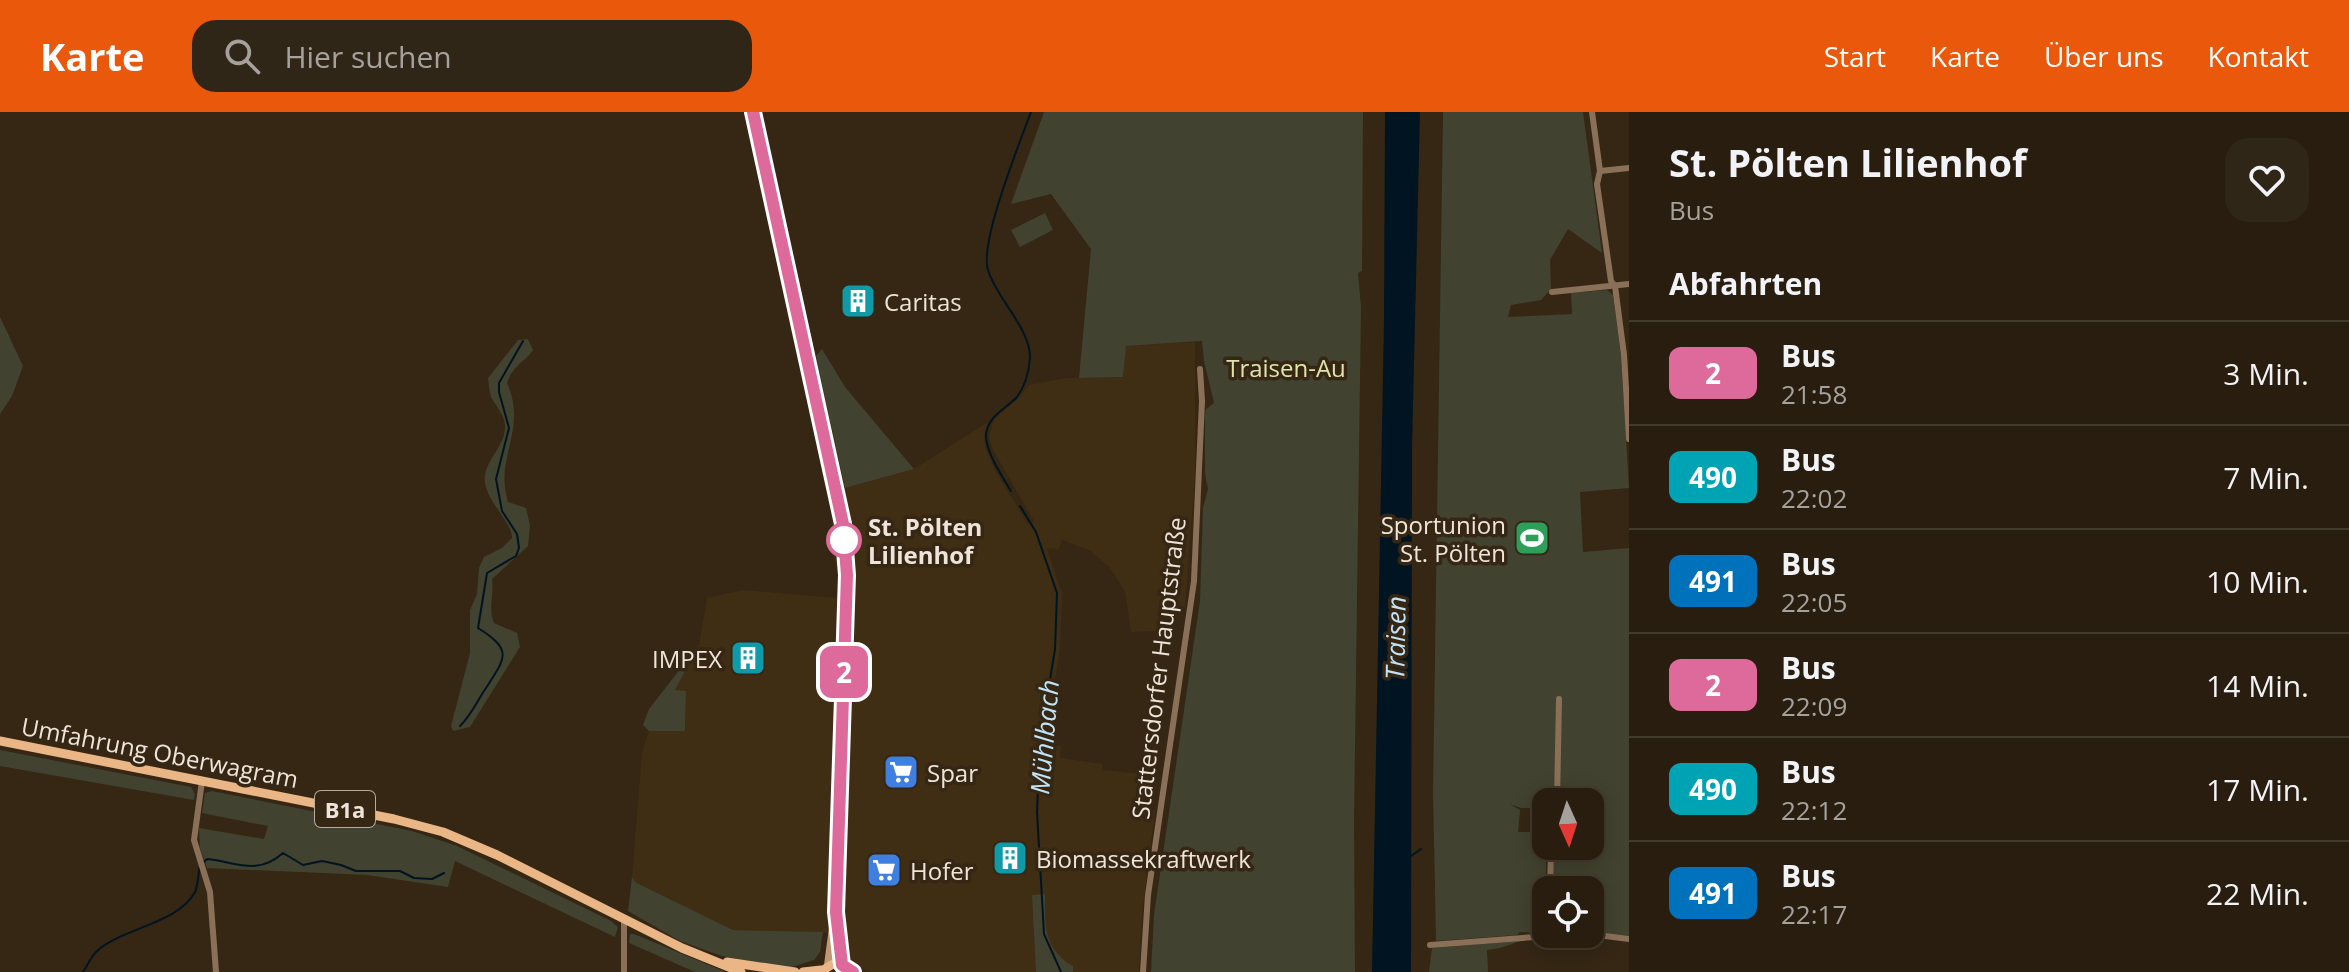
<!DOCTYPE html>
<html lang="de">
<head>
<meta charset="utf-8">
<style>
  body { margin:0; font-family:"Open Sans",sans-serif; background:#302618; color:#f1f3f6; height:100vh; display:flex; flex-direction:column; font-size:30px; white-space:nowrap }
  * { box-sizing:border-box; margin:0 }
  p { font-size:26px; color:#a5a29e }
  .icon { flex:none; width:44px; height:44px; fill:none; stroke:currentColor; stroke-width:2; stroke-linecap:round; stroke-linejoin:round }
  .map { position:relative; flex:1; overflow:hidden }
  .panel { display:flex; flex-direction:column; background:#281d0f; width:720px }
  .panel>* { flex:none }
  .badge { padding:0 16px; border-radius:12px; font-size:28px; line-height:52px }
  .needle { width:52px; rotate:177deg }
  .controls { position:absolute; left:1532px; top:676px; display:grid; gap:16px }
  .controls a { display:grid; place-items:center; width:72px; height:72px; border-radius:16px; background:#281d0f; box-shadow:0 4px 20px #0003,0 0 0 2px #443b2f; font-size:40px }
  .map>.badge { position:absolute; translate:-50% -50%; box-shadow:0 0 0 4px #fff }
  h2 { padding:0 40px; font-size:30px; line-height:72px }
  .round { display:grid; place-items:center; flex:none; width:84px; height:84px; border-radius:24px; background:#302618 }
  .head { display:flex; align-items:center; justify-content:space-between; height:136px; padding:0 40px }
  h1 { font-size:38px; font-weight:700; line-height:60px }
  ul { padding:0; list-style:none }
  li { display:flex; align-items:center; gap:24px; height:104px; padding:0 40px; border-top:2px solid #443b2f }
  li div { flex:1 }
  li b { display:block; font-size:30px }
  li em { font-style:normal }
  li .badge { min-width:88px; font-weight:700; text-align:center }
  header { display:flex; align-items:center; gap:48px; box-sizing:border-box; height:112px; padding:0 40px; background:#ea580c; color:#fff }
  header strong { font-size:38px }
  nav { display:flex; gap:44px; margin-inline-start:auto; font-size:28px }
  .search { width:560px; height:72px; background:#302618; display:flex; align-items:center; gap:20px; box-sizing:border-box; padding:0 28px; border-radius:24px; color:#a5a29e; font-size:30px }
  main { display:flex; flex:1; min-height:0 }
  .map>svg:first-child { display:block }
  .built { fill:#3f2d14 }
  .green { fill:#41422f }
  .water { fill:#001421 }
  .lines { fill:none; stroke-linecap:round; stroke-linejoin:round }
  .stream { stroke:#001421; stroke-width:2 }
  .street { stroke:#8a7059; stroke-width:6 }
  .secondary { stroke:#c09772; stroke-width:8 }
  .primary { stroke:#ebb685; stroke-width:9 }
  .line-casing { stroke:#fff; stroke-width:18 }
  .line { stroke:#dd6a9b; stroke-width:12 }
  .stop-dot { fill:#fff; stroke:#dd6a9b; stroke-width:4 }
  .labels { text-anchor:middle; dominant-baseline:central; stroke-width:7; stroke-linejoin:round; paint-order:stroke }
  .shield { fill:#352714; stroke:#b6ab9e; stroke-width:2 }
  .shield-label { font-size:22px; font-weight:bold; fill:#eee4d9 }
  .poi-label { font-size:24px; fill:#eee4d9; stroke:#352714; text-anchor:start }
  .park-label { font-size:24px; fill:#dfe4ab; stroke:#352714 }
  .stop-label { font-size:24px; font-weight:bold; fill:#eee4d9; stroke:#352714; text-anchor:start }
  .street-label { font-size:24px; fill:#eee4d9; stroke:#352714 }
  .water-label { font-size:26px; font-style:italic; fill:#c3e4f8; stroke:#352714 }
</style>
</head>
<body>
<header>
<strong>Karte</strong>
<div class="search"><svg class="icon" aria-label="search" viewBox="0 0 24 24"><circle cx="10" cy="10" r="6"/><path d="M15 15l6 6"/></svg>Hier suchen</div>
<nav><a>Start</a><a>Karte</a><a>Über uns</a><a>Kontakt</a></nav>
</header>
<main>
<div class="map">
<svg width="1629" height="860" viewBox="0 0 1629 860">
  <rect width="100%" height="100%" fill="#352714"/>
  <!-- built -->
  <polygon class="built" points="1195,230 1195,365 1185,496 1171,491 1159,519 1131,520 1125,479 1109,455 1091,439 1062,428 1059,437 1047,436 1062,481 1060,537 1045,632 1061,634 1060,646 1103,652 1103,658 1141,662 1138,697 1155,699 1142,803 1139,860 873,860 852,855 844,842 842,821 733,818 635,770 632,765 642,640 649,619 685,619 686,579 674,579 699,533 707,486 743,478 837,486 838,464 832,439 831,398 827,381 914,357 988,310 984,323 985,334 995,358 1028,413 1034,409 993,338 989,325 994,307 1019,286 1029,273 1066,266 1123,265 1125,234"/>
  <!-- green -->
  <g class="green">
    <polygon points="1044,0 1363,0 1362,159 1358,161 1361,195 1354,709 1355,860 1151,860 1154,803 1200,489 1203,396 1208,377 1205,362 1205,303 1206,297 1214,291 1204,249 1202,229 1126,234 1123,265 1079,266 1091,137 1051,82 1011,92"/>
    <polygon points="1443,0 1583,0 1602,141 1568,117 1550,148 1551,177 1541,188 1511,193 1508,205 1572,202 1571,181 1607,178 1613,183 1621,244 1629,376 1580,380 1583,440 1629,436 1629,824 1606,821 1590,815 1590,778 1555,778 1552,760 1553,734 1590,734 1590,690 1559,690 1555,665 1554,690 1546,690 1546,696 1521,696 1510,692 1520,698 1518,720 1546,720 1546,821 1520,820 1517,823 1436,829 1433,680"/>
    <polygon points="1045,101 1053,118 1020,135 1011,118"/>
    <polygon points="0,205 23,254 12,284 0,302"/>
    <path d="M528 227 533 238C523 252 513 253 507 271 528 318 494 345 508 390L526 396 530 414 528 434 492 467C494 482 488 497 494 511L517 521 520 535 470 615 453 619 451 614 470 541V498L477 482 479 456 484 445 502 436 512 426C512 410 488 391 485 371 482 349 506 336 505 313 504 302 496 294 491 285 489 279 489 272 488 266L518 228Z"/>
    <polygon points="822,237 845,275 914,357 845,376 816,244"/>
    <polygon points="699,533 675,578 686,579 685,619 649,619 643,613 649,597"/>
    <polygon points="0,638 191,675 195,682 194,688 0,654"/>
    <polygon points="212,679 412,719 457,734 611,809 618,815 615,825 455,749 448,775 367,763 207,756 200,736 199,716 264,727 268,714 202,701 205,681"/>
    <polygon points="632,765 635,770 733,818 823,820 820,840 814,848 788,856 722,844 680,829 628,799"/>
    <path d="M1045 782C1045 812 1043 837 1073 854V860H1036L1032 783Z"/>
    <polygon points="630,822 634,822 726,860 695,860 629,831"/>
    <polygon points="1521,829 1500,836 1487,838 1488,860 1429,860 1432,836"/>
  </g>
  <!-- water -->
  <polygon class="water" points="1385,0 1420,0 1412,335 1411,860 1372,860 1384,208"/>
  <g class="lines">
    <!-- stream -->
    <g class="stream">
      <path d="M1011 379C1002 364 986 341 986 323 987 305 1005 297 1016 286 1025 275 1029 259 1030 246 1031 217 996 186 988 158 979 131 1020 30 1031 0"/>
      <polyline points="1020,394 1036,420 1057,481 1055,537 1040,629 1037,700 1044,822 1061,860"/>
      <path d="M460 614C472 602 477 589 486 576 506 545 513 538 478 516L487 461 516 444 519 436 517 422 502 399 496 367 509 316 499 280V271L523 229"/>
      <polyline points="1411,744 1421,737"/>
      <path d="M204 750 207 747C237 750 257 764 283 741L303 753 322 749 341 753 356 759H400L414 766 432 767 444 761"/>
      <path d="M83 860C88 853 91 844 97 839 122 816 178 812 195 780 198 773 198 762 200 755"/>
    </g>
    <!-- street -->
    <g class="street">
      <polyline points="1592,0 1600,59 1597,72 1611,169 1615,174 1624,243 1629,327"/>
      <polyline points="1600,59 1629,56"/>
      <polyline points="1552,180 1629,172"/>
      <polyline points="202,669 194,728 210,780 216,860"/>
      <polyline points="1557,690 1559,587"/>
      <polyline points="1550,778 1551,734"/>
      <polyline points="624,807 624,860"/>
      <polyline points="1590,822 1629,827"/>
      <polyline points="1430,833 1574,822"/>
      <polyline points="1143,860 1148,783 1194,469 1202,289 1200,257"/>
    </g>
    <!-- secondary -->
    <g class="secondary">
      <polyline points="753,0 843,412 847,463 836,800 842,853"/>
      <polyline points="828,853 834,808"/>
    </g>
    <!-- primary -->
    <g class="primary">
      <polyline points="0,629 394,707 443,720 497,743 682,836 741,860"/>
      <polyline points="727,850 795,860"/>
      <polyline points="803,860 821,858"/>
      <polyline points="820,860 833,852 842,853 849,860"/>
    </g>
  </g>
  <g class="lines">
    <defs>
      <polyline id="line" points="753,0 843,412 847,463 836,800 842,853 853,860"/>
    </defs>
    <!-- line casing -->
    <use href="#line" class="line-casing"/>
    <!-- line -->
    <use href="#line" class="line"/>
  </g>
  <!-- icons -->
  <defs>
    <symbol id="building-square" viewBox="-11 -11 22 22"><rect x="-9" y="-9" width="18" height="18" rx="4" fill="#0f9aa8" stroke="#352714"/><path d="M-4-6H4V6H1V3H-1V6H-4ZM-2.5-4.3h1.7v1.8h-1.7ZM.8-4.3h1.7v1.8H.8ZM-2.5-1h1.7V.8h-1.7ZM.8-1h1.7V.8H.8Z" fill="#fff"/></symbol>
    <symbol id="stadium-square" viewBox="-11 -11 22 22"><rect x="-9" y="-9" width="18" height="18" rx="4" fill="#2e9e5b" stroke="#352714"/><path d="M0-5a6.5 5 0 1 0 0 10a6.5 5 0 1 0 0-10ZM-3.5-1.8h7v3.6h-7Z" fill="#fff"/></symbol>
    <symbol id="supermarket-square" viewBox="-11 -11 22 22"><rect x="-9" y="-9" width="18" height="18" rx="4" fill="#3f7fe0" stroke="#352714"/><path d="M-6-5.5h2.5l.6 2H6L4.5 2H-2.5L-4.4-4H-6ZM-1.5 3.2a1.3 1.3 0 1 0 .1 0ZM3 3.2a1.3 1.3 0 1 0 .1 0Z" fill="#fff"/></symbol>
  </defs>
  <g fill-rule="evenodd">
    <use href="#building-square" x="838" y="169" width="40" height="40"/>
    <use href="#stadium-square" x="1512" y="406" width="40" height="40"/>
    <use href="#building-square" x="728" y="526" width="40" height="40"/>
    <use href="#supermarket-square" x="881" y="640" width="40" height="40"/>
    <use href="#building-square" x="990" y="726" width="40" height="40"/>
    <use href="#supermarket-square" x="864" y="738" width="40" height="40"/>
  </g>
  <!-- markers -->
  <circle class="stop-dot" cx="844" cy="428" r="16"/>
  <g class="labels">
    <!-- shield labels -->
    <rect class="shield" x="315" y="679" width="60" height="36" rx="6"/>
    <g class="shield-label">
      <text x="345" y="697">B1a</text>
    </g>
    <!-- poi labels -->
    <g class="poi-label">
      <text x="884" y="189">Caritas</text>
      <text x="1506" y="412" text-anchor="end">Sportunion<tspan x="1506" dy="28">St. Pölten</tspan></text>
      <text x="722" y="546" text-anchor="end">IMPEX</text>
      <text x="927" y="660">Spar</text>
      <text x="1036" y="746">Biomassekraftwerk</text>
      <text x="910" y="758">Hofer</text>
    </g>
    <!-- park labels -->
    <g class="park-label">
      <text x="1286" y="255">Traisen-Au</text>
    </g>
    <!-- stop labels -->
    <g class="stop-label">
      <text x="868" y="414">St. Pölten<tspan x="868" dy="28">Lilienhof</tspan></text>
    </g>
    <!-- street labels -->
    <g class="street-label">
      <text transform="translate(1158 556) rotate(-83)">Stattersdorfer Hauptstraße</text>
      <text transform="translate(160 640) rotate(11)">Umfahrung Oberwagram</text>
    </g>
    <!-- water labels -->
    <g class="water-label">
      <text transform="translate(1395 526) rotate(-89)">Traisen</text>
      <text transform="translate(1044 625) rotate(-85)">Mühlbach</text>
    </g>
  </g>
</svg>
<div class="controls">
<a><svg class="needle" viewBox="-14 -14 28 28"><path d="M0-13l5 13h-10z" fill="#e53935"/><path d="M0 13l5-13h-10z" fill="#a5a29e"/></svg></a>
<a><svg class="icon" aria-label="locate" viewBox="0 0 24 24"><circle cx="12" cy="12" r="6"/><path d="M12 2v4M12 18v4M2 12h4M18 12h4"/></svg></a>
</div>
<b class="badge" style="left:844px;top:560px;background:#dd6a9b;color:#fff">2</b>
</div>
<section class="panel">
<div class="head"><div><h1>St. Pölten Lilienhof</h1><p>Bus</p></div><a class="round"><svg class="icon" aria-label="heart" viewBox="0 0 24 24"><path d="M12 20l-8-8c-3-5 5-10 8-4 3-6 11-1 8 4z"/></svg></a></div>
<h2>Abfahrten</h2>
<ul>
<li><span class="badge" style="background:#dd6a9b;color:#fff">2</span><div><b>Bus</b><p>21:58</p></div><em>3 Min.</em></li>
<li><span class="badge" style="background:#00a3b4;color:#fff">490</span><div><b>Bus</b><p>22:02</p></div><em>7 Min.</em></li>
<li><span class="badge" style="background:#0072bc;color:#fff">491</span><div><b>Bus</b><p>22:05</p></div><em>10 Min.</em></li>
<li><span class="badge" style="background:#dd6a9b;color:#fff">2</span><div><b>Bus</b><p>22:09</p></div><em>14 Min.</em></li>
<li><span class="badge" style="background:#00a3b4;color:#fff">490</span><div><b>Bus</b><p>22:12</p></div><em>17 Min.</em></li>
<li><span class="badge" style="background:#0072bc;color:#fff">491</span><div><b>Bus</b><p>22:17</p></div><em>22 Min.</em></li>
</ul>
</section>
</main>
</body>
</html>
